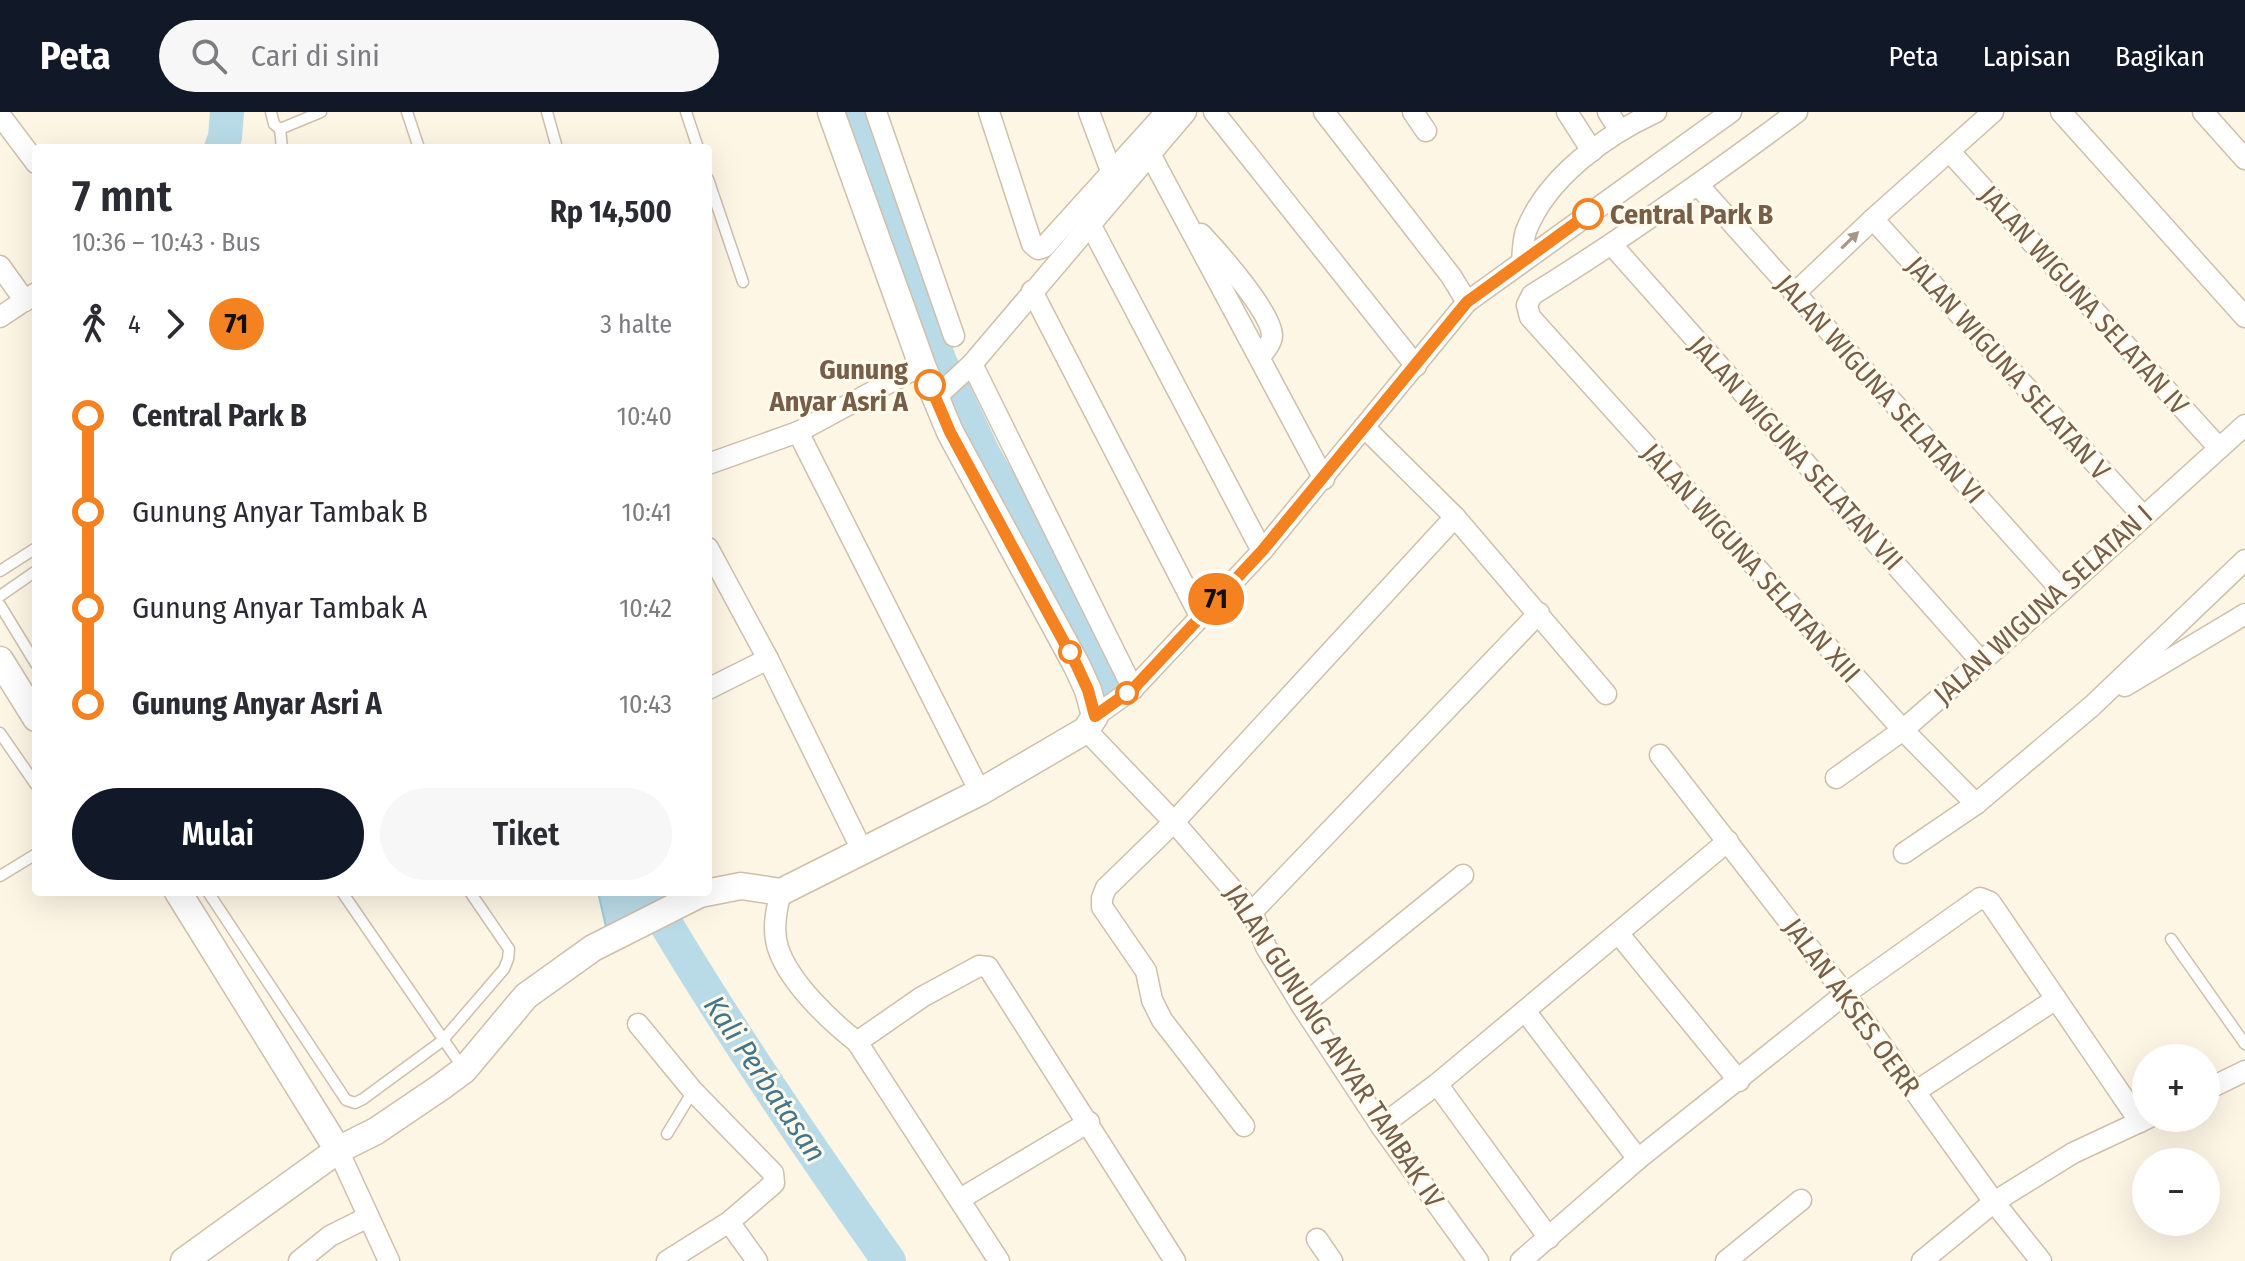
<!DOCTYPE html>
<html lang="id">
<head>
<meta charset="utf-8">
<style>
  body { margin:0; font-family:"Fira Sans Condensed",sans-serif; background:#f7f7f7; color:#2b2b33; height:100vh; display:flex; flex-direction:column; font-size:30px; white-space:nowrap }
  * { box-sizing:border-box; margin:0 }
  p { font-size:26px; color:#7c7c81 }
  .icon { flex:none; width:44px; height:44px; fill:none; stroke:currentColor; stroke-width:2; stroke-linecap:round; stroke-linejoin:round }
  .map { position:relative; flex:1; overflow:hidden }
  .panel { position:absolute; left:32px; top:32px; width:680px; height:752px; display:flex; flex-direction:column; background:#fff; border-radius:8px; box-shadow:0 8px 32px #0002 }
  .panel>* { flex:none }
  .badge { padding:0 16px; border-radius:26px; font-size:28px; line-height:52px }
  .buttons { position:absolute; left:2132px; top:932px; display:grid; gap:16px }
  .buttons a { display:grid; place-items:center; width:88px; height:88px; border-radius:50%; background:#fff; box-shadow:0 8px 32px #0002; font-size:40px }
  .map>.badge { position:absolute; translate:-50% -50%; box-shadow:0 0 0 4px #fff }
  .legs { display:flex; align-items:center; gap:12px; height:88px; padding:0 40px; font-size:26px }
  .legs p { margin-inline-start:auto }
  .overview { display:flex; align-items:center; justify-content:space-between; height:136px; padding:0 40px }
  h1 { font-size:44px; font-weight:600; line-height:60px }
  .action { display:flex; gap:16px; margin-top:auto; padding:16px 40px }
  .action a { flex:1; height:92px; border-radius:48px; background:#111827; color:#fff; font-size:32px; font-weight:600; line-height:92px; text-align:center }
  .action a+a { background:#f7f7f7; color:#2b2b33 }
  ul { padding:0 40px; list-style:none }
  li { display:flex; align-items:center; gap:28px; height:96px; font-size:30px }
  li i { display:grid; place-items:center; width:12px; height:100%; margin:0 10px; background:currentColor }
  li i::after { content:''; width:20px; height:20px; margin:-10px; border:6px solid; border-radius:50%; background:#fff }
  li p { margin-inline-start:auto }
  li:first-child i { background:linear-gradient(#0000 50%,currentColor 0) }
  li:last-child i { background:linear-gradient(currentColor 50%,#0000 0) }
  header { display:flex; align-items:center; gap:48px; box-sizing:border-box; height:112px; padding:0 40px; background:#111827; color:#fff }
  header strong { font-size:38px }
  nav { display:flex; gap:44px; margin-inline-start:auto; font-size:28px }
  .search { width:560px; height:72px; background:#f7f7f7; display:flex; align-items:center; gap:20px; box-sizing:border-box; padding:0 28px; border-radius:44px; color:#7c7c81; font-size:30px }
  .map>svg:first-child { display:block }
  .water { fill:#b9dbe7; stroke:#9fcad9; stroke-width:2 }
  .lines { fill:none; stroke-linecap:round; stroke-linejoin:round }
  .river { stroke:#b9dbe7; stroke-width:34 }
  .service-casing { stroke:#cfbfab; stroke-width:13 }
  .minor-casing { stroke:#cfbfab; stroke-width:23 }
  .tertiary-casing { stroke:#cfbfab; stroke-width:29 }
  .service { stroke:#fff; stroke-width:10 }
  .minor { stroke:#fff; stroke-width:20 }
  .tertiary { stroke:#fff; stroke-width:26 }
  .oneway { fill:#a79689 }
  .line-1-casing { stroke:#fff; stroke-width:18 }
  .line-1 { stroke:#f58220; stroke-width:12 }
  .stop-1-dot { fill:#fff; stroke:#f58220; stroke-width:4 }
  .labels { text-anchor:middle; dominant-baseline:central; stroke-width:6; stroke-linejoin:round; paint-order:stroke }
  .stop-label { font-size:28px; font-weight:bold; fill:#775e49; stroke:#fffaec; text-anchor:start }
  .street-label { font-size:28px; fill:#775e49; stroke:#fffaec }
  .water-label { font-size:30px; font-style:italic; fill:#42768b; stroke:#fffaec }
</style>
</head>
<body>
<header>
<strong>Peta</strong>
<div class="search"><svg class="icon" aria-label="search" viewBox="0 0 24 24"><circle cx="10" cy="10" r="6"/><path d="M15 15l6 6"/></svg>Cari di sini</div>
<nav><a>Peta</a><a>Lapisan</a><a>Bagikan</a></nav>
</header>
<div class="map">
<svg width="2245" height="1149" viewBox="0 0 2245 1149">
  <rect width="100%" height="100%" fill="#fdf6e5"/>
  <!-- water -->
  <polygon class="water" points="598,780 675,780 606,815"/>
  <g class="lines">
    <!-- river -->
    <g class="river">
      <polyline points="853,0 940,250 984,343 1116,579"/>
      <polyline points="221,36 225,25 227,0"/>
      <path d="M647 780C721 907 804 1029 889 1149"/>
    </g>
    <defs>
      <g id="service">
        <polyline points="271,0 274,12 280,17 321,0"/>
        <polyline points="407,0 419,36"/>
        <polyline points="547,0 557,36"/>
        <polyline points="686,0 698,36"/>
        <polyline points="280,17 282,36"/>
        <polyline points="708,67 743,170"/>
        <polyline points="0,459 36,436"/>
        <polyline points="0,484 36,459"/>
        <polyline points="0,493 36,552"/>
        <polyline points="0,621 36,673"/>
        <polyline points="0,764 36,742"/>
        <polyline points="208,780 346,988 355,991 363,987 442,929 504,857 508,847 509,837 470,780"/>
        <polyline points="342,780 463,956"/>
        <polyline points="2171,827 2245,932"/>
        <polyline points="667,1022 693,979"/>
      </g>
      <g id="minor">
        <polyline points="876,0 954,224"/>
        <polyline points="989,0 1032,132 1038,137 1044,135 1166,0"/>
        <polyline points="1089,0 1111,59"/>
        <polyline points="1214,0 1416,254"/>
        <polyline points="1324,0 1451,164 1467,190"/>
        <polyline points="1413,0 1426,19"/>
        <polyline points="1567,0 1592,39"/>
        <polyline points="1608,0 1620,19"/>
        <path d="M1797 0C1711 64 1624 126 1532 183L1527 193 1530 205 1903 618 1976 692"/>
        <polyline points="2061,0 2245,205"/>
        <polyline points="2203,0 2245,47"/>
        <polyline points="0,3 36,51"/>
        <polyline points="1950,40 2219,336"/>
        <polyline points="1150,42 1324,367"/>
        <polyline points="1699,74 2062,479"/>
        <polyline points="1873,107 2143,404"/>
        <polyline points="1090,112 1262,439"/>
        <path d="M1201 122C1218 140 1271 200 1272 223 1272 231 1265 238 1260 245"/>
        <polyline points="1612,133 1980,548"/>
        <path d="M1522 149C1523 139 1523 128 1526 119 1547 65 1606 23 1656 0"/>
        <polyline points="0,154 25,189"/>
        <polyline points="1032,179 1200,504"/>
        <polyline points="1794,182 1873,107 1993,0"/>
        <polyline points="0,205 36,181"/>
        <polyline points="935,286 972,252"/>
        <polyline points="1364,315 1455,405 1606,582"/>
        <polyline points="798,320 980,680"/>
        <polyline points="708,352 798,320 922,253"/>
        <polyline points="708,436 768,547 863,740"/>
        <polyline points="2125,574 2245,502"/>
        <polyline points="708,577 768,547"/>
        <polyline points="1133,577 972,252 1186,0"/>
        <polyline points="1095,604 1133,577 1262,439 1467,190 1731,0"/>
        <polyline points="1086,618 1174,710 1252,800 1266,835 1302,894 1381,1014 1478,1149"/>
        <polyline points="1660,643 1845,882 1994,1090 2041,1149"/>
        <polyline points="1836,666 1903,618 2062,479 2245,313"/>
        <polyline points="1904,741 1976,692 2092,594 2245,448"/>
        <path d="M781 780C776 798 772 818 778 836 789 870 829 908 857 930L999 1149"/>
        <polyline points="1252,800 1539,501"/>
        <polyline points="1618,821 1739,969"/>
        <polyline points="1302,894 1463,763"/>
        <polyline points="1525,899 1638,1047"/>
        <polyline points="638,912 693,979 773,1061 774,1071 771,1074 729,1110 667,1149"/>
        <polyline points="857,930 922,885 979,854 988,855 1175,1149"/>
        <polyline points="1437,972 1549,1126"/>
        <polyline points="2206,978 2245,959"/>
        <polyline points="1915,980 2056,887"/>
        <polyline points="1244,1014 1162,908 1152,888 1146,859 1102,795 1102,786 1106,776 1174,710 1455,405"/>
        <polyline points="1381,1014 1437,972 1728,729"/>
        <polyline points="338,1038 389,1149"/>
        <polyline points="960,1087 1089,1010"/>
        <polyline points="729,1110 757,1149"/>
        <polyline points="1317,1127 1332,1149"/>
        <polyline points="299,1149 330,1124 368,1105"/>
        <polyline points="1521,1149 1638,1047 1845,882 1980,786 1990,790 2140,1010"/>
        <polyline points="1726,1149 1801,1088"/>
        <polyline points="1922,1149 1994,1090 2073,1041 2148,1006"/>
      </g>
      <g id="tertiary">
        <polyline points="0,548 36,606"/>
        <polyline points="178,780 338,1038"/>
        <polyline points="184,1149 338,1038 376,1019 441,975 464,958 526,884 593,836 700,782 741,774 781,780 980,680 1086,618 1095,604 1088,578 1077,554 950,320 922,253 831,0"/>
      </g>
    </defs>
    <!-- service casing -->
    <use href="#service" class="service-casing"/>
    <!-- minor casing -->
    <use href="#minor" class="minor-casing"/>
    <!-- tertiary casing -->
    <use href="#tertiary" class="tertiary-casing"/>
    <!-- service -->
    <use href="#service" class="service"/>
    <!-- minor -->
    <use href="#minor" class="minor"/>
    <!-- tertiary -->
    <use href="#tertiary" class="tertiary"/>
  </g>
  <!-- one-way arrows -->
  <defs><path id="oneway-solid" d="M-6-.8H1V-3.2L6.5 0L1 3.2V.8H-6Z" transform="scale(2)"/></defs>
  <use class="oneway" href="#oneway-solid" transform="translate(1850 128) rotate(-44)"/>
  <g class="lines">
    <defs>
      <polyline id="line-1" points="930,273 950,320 1077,554 1088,578 1095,604 1133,577 1262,439 1467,190 1588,102"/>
    </defs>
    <!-- line-1 casing -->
    <use href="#line-1" class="line-1-casing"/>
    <!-- line-1 -->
    <use href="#line-1" class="line-1"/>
  </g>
  <!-- markers -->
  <g class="stop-1-dot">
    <circle cx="1588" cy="102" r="14"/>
    <circle cx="930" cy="273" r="14"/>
    <circle cx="1070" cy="540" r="10"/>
    <circle cx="1127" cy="581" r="10"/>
  </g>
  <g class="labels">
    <!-- stop labels -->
    <g class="stop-label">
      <text x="1610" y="102">Central Park B</text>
      <text x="908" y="257" text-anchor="end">Gunung<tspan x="908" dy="32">Anyar Asri A</tspan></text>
    </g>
    <!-- street labels -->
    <g class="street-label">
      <text transform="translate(2084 188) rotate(48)">JALAN WIGUNA SELATAN IV</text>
      <text transform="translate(2008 256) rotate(48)">JALAN WIGUNA SELATAN V</text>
      <text transform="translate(1880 277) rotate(48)">JALAN WIGUNA SELATAN VI</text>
      <text transform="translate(1796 341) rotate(48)">JALAN WIGUNA SELATAN VII</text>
      <text transform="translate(1751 451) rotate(48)">JALAN WIGUNA SELATAN XIII</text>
      <text transform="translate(2043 493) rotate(-42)">JALAN WIGUNA SELATAN I</text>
      <text transform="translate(1852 895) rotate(54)">JALAN AKSES OERR</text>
      <text transform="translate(1334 934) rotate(57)">JALAN GUNUNG ANYAR TAMBAK IV</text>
    </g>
    <!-- water labels -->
    <g class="water-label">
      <text transform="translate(765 967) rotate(56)">Kali Perbatasan</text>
    </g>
  </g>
</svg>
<div class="buttons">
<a>+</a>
<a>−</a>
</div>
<b class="badge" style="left:1216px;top:487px;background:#f58220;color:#111">71</b>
<section class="panel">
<div class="overview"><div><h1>7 mnt</h1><p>10:36 – 10:43 · Bus</p></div><b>Rp 14,500</b></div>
<div class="legs"><svg class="icon" aria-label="walk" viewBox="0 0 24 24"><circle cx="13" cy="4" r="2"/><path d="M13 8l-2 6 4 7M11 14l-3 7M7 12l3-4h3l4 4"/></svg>4<svg class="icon" aria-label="forward" viewBox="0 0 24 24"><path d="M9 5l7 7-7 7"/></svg><b class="badge" style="background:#f58220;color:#111">71</b><p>3 halte</p></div>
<ul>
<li><i style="color:#f58220"></i><b>Central Park B</b><p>10:40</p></li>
<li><i style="color:#f58220"></i><span>Gunung Anyar Tambak B</span><p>10:41</p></li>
<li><i style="color:#f58220"></i><span>Gunung Anyar Tambak A</span><p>10:42</p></li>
<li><i style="color:#f58220"></i><b>Gunung Anyar Asri A</b><p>10:43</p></li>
</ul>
<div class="action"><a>Mulai</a><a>Tiket</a></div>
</section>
</div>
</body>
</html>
